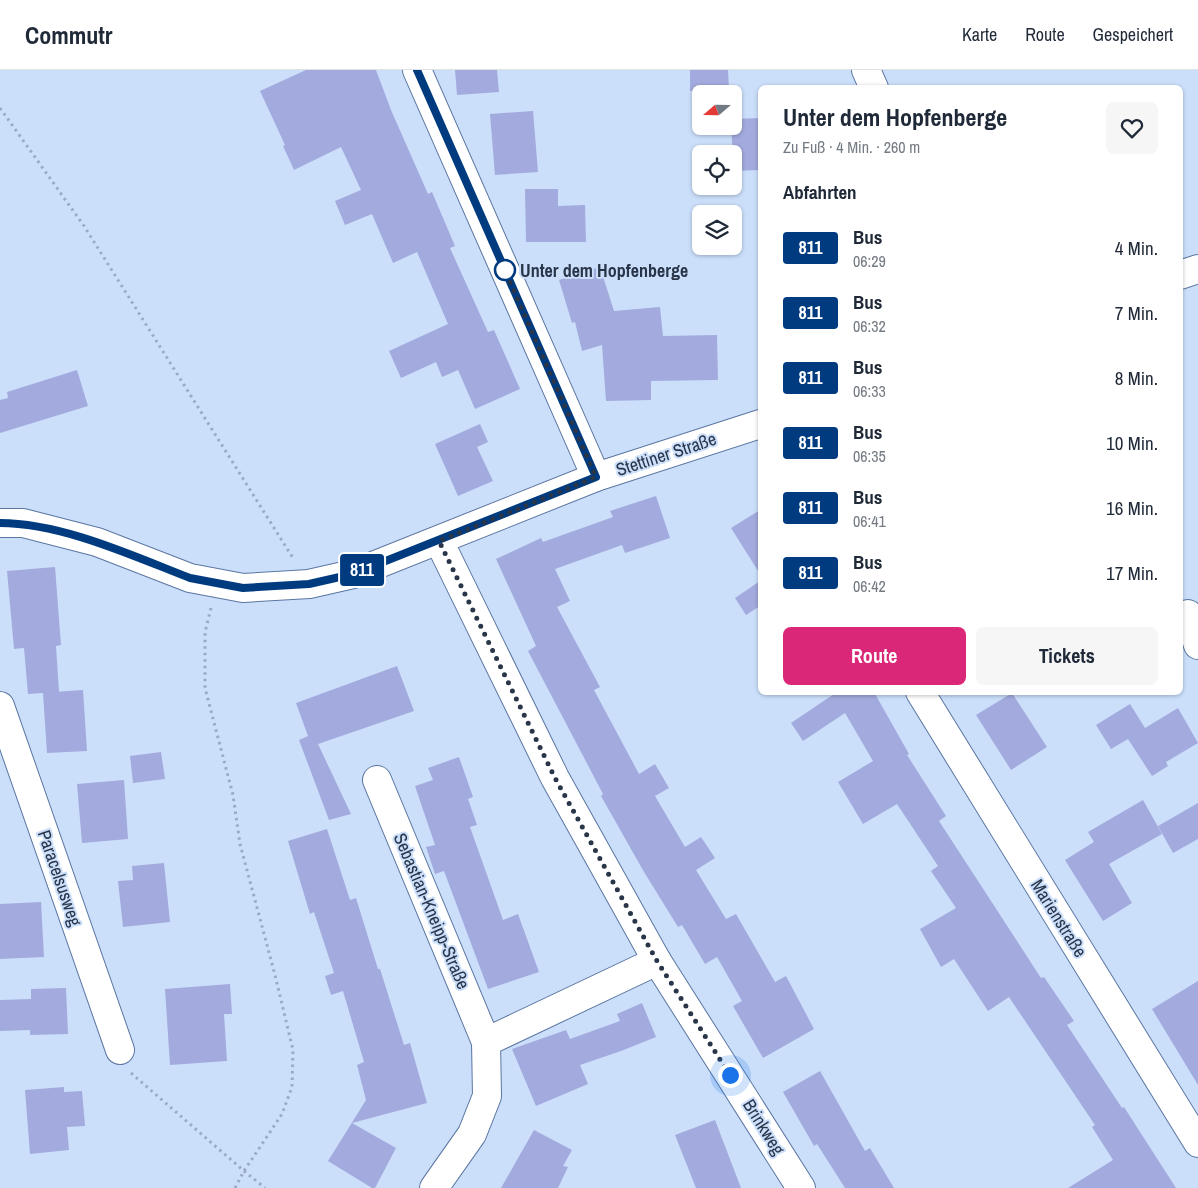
<!DOCTYPE html>
<html lang="de">
<head>
<meta charset="utf-8">
<style>
  body { margin:0; font-family:"Archivo Narrow",sans-serif; background:#f6f6f7; color:#1f2937; height:100vh; display:flex; flex-direction:column; font-size:19px; white-space:nowrap }
  * { box-sizing:border-box; margin:0 }
  p { font-size:16px; color:#747a83 }
  .icon { flex:none; width:28px; height:28px; fill:none; stroke:currentColor; stroke-width:2; stroke-linecap:round; stroke-linejoin:round }
  .map { position:relative; flex:1; overflow:hidden }
  .panel { position:absolute; left:758px; top:15px; width:425px; height:610px; display:flex; flex-direction:column; background:#fff; border-radius:8px; box-shadow:0 1px 4px #0004 }
  .panel>* { flex:none }
  .badge { padding:0 10px; border-radius:4px; font-size:18px; line-height:32px }
  .needle { width:32px; rotate:250deg }
  .fabs { position:absolute; left:692px; top:15px; display:grid; gap:10px }
  .fabs a { display:grid; place-items:center; width:50px; height:50px; border-radius:8px; background:#fff; box-shadow:0 1px 4px #0004; font-size:25px }
  .you { position:absolute; width:25px; height:25px; margin:-12px; border:4px solid #fff; border-radius:50%; background:#1a73e8; box-shadow:0 0 0 8px #1a73e833 }
  .map>.badge { position:absolute; translate:-50% -50%; box-shadow:0 0 0 2px #fff }
  h2 { padding:0 25px; font-size:19px; line-height:45px }
  .round { display:grid; place-items:center; flex:none; width:52px; height:52px; border-radius:8px; background:#f6f6f7 }
  .headline { display:flex; align-items:center; justify-content:space-between; height:85px; padding:0 25px }
  h1 { font-size:24px; font-weight:700; line-height:38px }
  .primary-button { display:flex; gap:10px; margin-top:auto; padding:10px 25px }
  .primary-button a { flex:1; height:58px; border-radius:8px; background:#db2777; color:#fff; font-size:20px; font-weight:700; line-height:58px; text-align:center }
  .primary-button a+a { background:#f6f6f7; color:#1f2937 }
  ul { padding:0; list-style:none }
  li { display:flex; align-items:center; gap:15px; height:65px; padding:0 25px }
  li div { flex:1 }
  li b { display:block; font-size:19px }
  li em { font-style:normal }
  li .badge { min-width:55px; font-weight:700; text-align:center }
  header { display:flex; align-items:center; gap:30px; box-sizing:border-box; height:70px; padding:0 25px; background:#fff; border-bottom:1px solid #e0e1e3 }
  header strong { font-size:24px }
  nav { display:flex; gap:28px; margin-inline-start:auto; font-size:18px }
  .map>svg:first-child { display:block }
  .building { fill:#a3aadd }
  .lines { fill:none; stroke-linecap:round; stroke-linejoin:round }
  .minor-casing { stroke:#5a76a1; stroke-width:30 }
  .path { stroke:#99abc4; stroke-width:3; stroke-dasharray:2.5 4; stroke-linecap:butt }
  .minor { stroke:#fff; stroke-width:28 }
  .line-casing { stroke:#fff; stroke-width:11 }
  .line { stroke:#003b80; stroke-width:8 }
  .walk { stroke:#293548; stroke-width:5; stroke-dasharray:0 9 }
  .stop-dot { fill:#fff; stroke:#003b80; stroke-width:2.5 }
  .labels { text-anchor:middle; dominant-baseline:central; stroke-width:4; stroke-linejoin:round; paint-order:stroke }
  .stop-label { font-size:18px; font-weight:bold; fill:#293548; stroke:#cbdffb; text-anchor:start }
  .street-label { font-size:18px; fill:#293548; stroke:#cbdffb }
</style>
</head>
<body>
<header>
<strong>Commutr</strong>
<nav><a>Karte</a><a>Route</a><a>Gespeichert</a></nav>
</header>
<div class="map">
<svg width="1198" height="1118" viewBox="0 0 1198 1118">
  <rect width="100%" height="100%" fill="#cbdffb"/>
  <!-- building -->
  <g class="building">
    <polygon points="306,0 376,0 391,40 428,124 432,122 455,176 450,178 488,262 494,260 520,319 475,339 458,300 442,307 436,292 401,308 389,281 448,254 417,182 393,193 372,144 345,155 335,131 361,120 341,77 294,100 283,76 285,75 260,21"/>
    <polygon points="455,0 497,0 499,22 457,25"/>
    <polygon points="690,0 728,0 729,20 690,21"/>
    <polygon points="533,41 538,102 495,105 490,44"/>
    <polygon points="760,48 760,100 734,101 731,56 734,56 734,49"/>
    <polygon points="525,119 558,119 558,136 585,135 586,172 526,172"/>
    <polygon points="600,197 614,241 660,237 663,266 717,265 718,310 651,311 651,330 606,331 602,275 582,281 575,252 572,253 559,210"/>
    <polygon points="77,300 88,336 0,363 0,330 8,328 7,322"/>
    <polygon points="480,354 488,372 477,377 493,411 458,426 435,374"/>
    <polygon points="656,426 670,468 625,483 622,475 555,499 570,531 557,537 600,617 594,620 639,704 655,694 669,718 655,726 685,777 701,767 715,788 696,800 726,849 736,844 775,912 786,906 814,959 763,988 733,936 742,931 717,887 705,894 682,855 678,857 644,802 601,726 603,724 528,581 536,576 496,489 541,468 543,472 613,447 610,441"/>
    <polygon points="760,440 760,504 731,458"/>
    <polygon points="55,497 61,575 56,576 59,622 54,622 83,620 87,681 47,683 43,623 28,624 24,578 14,579 7,501"/>
    <polygon points="760,511 760,536 746,545 735,528"/>
    <polygon points="397,596 414,641 318,674 351,744 329,750 299,670 308,666 296,633"/>
    <polygon points="833,622 874,622 909,684 907,685 946,746 939,751 1041,908 1044,907 1074,951 1067,955 1122,1038 1124,1037 1176,1118 1068,1118 1113,1090 1092,1057 1095,1055 1009,927 988,941 954,889 941,897 920,859 956,838 931,801 938,796 897,734 863,754 838,712 873,691 845,643 803,671 791,653 834,624"/>
    <polygon points="1012,623 1047,677 1011,700 976,645"/>
    <polygon points="1130,634 1145,658 1178,638 1198,673 1166,692 1168,696 1152,706 1128,669 1111,679 1096,655"/>
    <polygon points="161,682 165,709 133,713 130,686"/>
    <polygon points="459,687 473,727 468,729 477,755 470,757 503,850 518,844 539,902 488,919 444,801 435,804 426,777 435,775 415,716 433,710 428,698"/>
    <polygon points="124,710 128,769 82,773 77,714"/>
    <polygon points="1143,730 1162,764 1109,794 1132,833 1103,851 1065,790 1094,772 1088,762"/>
    <polygon points="1198,733 1198,769 1173,783 1158,756"/>
    <polygon points="327,759 350,830 356,828 378,899 380,899 404,975 410,973 427,1033 352,1053 396,1078 375,1118 372,1118 328,1091 366,1030 357,995 364,992 343,921 331,925 325,906 334,903 314,842 310,844 288,771"/>
    <polygon points="164,793 170,852 123,857 118,811 133,810 132,796"/>
    <polygon points="41,832 44,887 0,889 0,834"/>
    <polygon points="1198,911 1198,1015 1152,939"/>
    <polygon points="230,914 232,944 224,944 227,991 170,995 165,919"/>
    <polygon points="66,918 68,964 30,965 30,960 0,961 0,930 31,929 31,919"/>
    <polygon points="642,933 656,967 621,981 580,995 588,1014 536,1036 512,979 566,960 570,969 620,951 617,944"/>
    <polygon points="820,1001 865,1081 870,1078 894,1118 845,1118 817,1074 814,1076 783,1022"/>
    <polygon points="64,1017 64,1022 82,1021 85,1056 67,1057 69,1080 30,1084 25,1020"/>
    <polygon points="715,1050 741,1118 696,1118 675,1065"/>
    <polygon points="534,1060 572,1080 563,1096 568,1097 558,1118 501,1118"/>
  </g>
  <g class="lines">
    <defs>
      <g id="minor">
        <polyline points="417,0 596,407"/>
        <polyline points="866,0 874,18"/>
        <polyline points="1180,205 1198,199"/>
        <polyline points="0,453 23,453 97,472 190,508 243,518 309,514 353,504 596,407 760,354"/>
        <polyline points="439,471 555,708 603,794 657,891 801,1118"/>
        <polyline points="1188,544 1198,575"/>
        <polyline points="920,622 1198,1073"/>
        <polyline points="0,636 120,980"/>
        <polyline points="377,710 486,972"/>
        <polyline points="434,1118 472,1064 487,1026 486,972 657,891"/>
      </g>
    </defs>
    <!-- minor casing -->
    <use href="#minor" class="minor-casing"/>
    <!-- path -->
    <g class="path">
      <polyline points="0,38 84,156 293,488"/>
      <polyline points="211,538 205,562 205,618 233,725 240,774 275,905 293,980 292,1017 282,1044 244,1101 235,1118"/>
      <polyline points="131,1003 244,1101 265,1118"/>
    </g>
    <!-- minor -->
    <use href="#minor" class="minor"/>
  </g>
  <g class="lines">
    <defs>
      <path id="line" d="M0 453C62 453 133 486 190 508L243 518 309 514 353 504 596 407 417 0"/>
    </defs>
    <!-- line casing -->
    <use href="#line" class="line-casing"/>
    <!-- line -->
    <use href="#line" class="line"/>
    <!-- walk -->
    <polyline class="walk" points="505,200 502,194 596,407 439,471 555,708 657,891 730,1005"/>
  </g>
  <!-- markers -->
  <circle class="stop-dot" cx="505" cy="200" r="10"/>
  <g class="labels">
    <!-- stop labels -->
    <g class="stop-label">
      <text x="520" y="200">Unter dem Hopfenberge</text>
    </g>
    <!-- street labels -->
    <g class="street-label">
      <text transform="translate(666 384) rotate(-18)">Stettiner Straße</text>
      <text transform="translate(60 808) rotate(71)">Paracelsusweg</text>
      <text transform="translate(432 841) rotate(67)">Sebastian-Kneipp-Straße</text>
      <text transform="translate(1059 848) rotate(58)">Marienstraße</text>
      <text transform="translate(764 1057) rotate(58)">Brinkweg</text>
    </g>
  </g>
</svg>
<div class="fabs">
<a><svg class="needle" viewBox="-14 -14 28 28"><path d="M0-13l5 13h-10z" fill="#e53935"/><path d="M0 13l5-13h-10z" fill="#747a83"/></svg></a>
<a><svg class="icon" aria-label="locate" viewBox="0 0 24 24"><circle cx="12" cy="12" r="6"/><path d="M12 2v4M12 18v4M2 12h4M18 12h4"/></svg></a>
<a><svg class="icon" aria-label="layers" viewBox="0 0 24 24"><path d="M12 4l9 5-9 5-9-5zM3 14l9 5 9-5"/></svg></a>
</div>
<div class="you" style="left:730px;top:1005px"></div>
<b class="badge" style="left:362px;top:500px;background:#003b80;color:#fff">811</b>
<section class="panel">
<div class="headline"><div><h1>Unter dem Hopfenberge</h1><p>Zu Fuß · 4 Min. · 260 m</p></div><a class="round"><svg class="icon" aria-label="heart" viewBox="0 0 24 24"><path d="M12 20l-8-8c-3-5 5-10 8-4 3-6 11-1 8 4z"/></svg></a></div>
<h2>Abfahrten</h2>
<ul>
<li><span class="badge" style="background:#003b80;color:#fff">811</span><div><b>Bus</b><p>06:29</p></div><em>4 Min.</em></li>
<li><span class="badge" style="background:#003b80;color:#fff">811</span><div><b>Bus</b><p>06:32</p></div><em>7 Min.</em></li>
<li><span class="badge" style="background:#003b80;color:#fff">811</span><div><b>Bus</b><p>06:33</p></div><em>8 Min.</em></li>
<li><span class="badge" style="background:#003b80;color:#fff">811</span><div><b>Bus</b><p>06:35</p></div><em>10 Min.</em></li>
<li><span class="badge" style="background:#003b80;color:#fff">811</span><div><b>Bus</b><p>06:41</p></div><em>16 Min.</em></li>
<li><span class="badge" style="background:#003b80;color:#fff">811</span><div><b>Bus</b><p>06:42</p></div><em>17 Min.</em></li>
</ul>
<div class="primary-button"><a>Route</a><a>Tickets</a></div>
</section>
</div>
</body>
</html>
